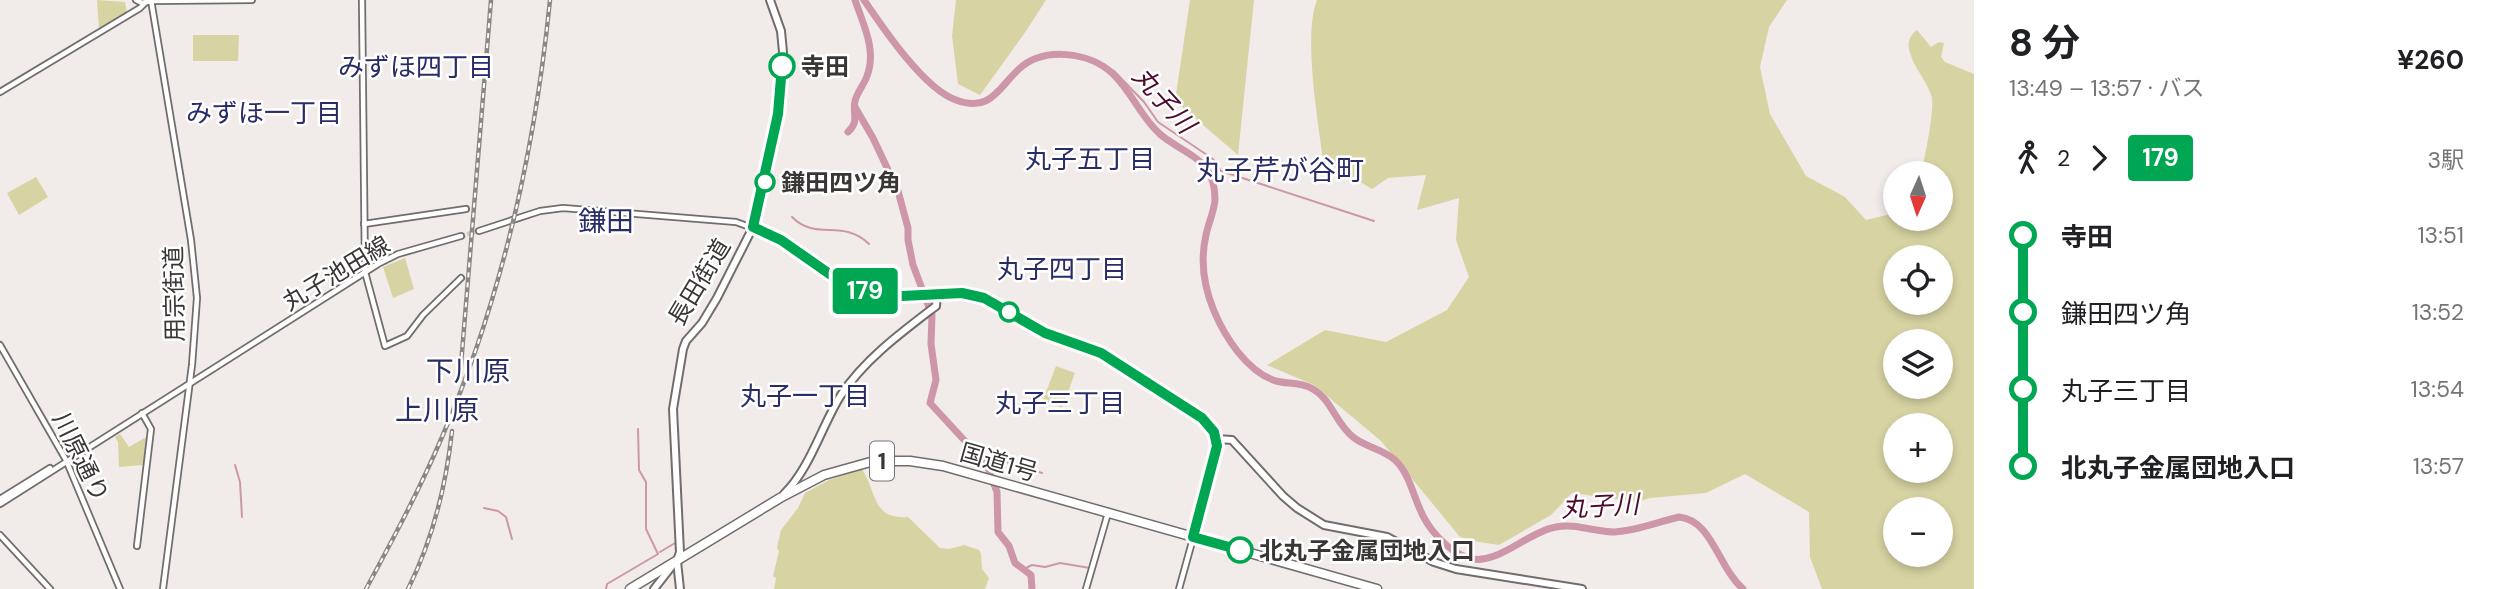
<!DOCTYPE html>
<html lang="ja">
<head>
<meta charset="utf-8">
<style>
  body { margin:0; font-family:"DM Sans","Noto Sans JP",sans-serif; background:#f6f6f6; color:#202124; height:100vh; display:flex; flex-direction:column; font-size:26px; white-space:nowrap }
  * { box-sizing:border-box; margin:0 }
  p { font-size:23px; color:#757577 }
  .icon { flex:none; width:38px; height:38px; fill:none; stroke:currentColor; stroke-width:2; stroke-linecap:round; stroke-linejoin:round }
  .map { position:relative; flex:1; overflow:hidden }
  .panel { display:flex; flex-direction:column; background:#fff; width:525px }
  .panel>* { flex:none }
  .badge { padding:0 14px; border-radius:5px; font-size:24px; line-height:46px }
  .needle { width:46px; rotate:183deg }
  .buttons { position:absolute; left:1883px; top:161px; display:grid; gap:14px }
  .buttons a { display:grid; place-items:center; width:70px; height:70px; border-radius:50%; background:#fff; box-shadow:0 4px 10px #0003; font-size:35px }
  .map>.badge { position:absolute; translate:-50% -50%; box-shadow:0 0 0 4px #fff }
  .legs { display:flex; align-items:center; gap:10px; height:77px; padding:0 35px; font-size:23px }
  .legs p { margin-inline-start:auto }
  .head { display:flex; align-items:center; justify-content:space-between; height:119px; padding:0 35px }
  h1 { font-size:38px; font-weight:700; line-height:52px }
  ul { padding:0 35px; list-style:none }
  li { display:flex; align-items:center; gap:24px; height:77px; font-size:26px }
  li i { display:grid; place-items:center; width:10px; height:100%; margin:0 9px; background:currentColor }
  li i::after { content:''; width:18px; height:18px; margin:-9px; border:5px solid; border-radius:50%; background:#fff }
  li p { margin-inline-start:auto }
  li:first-child i { background:linear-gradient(#0000 50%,currentColor 0) }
  li:last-child i { background:linear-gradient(currentColor 50%,#0000 0) }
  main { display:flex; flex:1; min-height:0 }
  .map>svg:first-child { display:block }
  .green { fill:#d7d3a3; fill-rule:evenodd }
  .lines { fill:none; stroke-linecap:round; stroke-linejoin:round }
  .stream { stroke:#ce96a9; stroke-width:2 }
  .river { stroke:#ce96a9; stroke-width:7 }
  .minor-tunnel { stroke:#ccc8c5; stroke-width:4.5; stroke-dasharray:4.5 2; stroke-linecap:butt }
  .minor-casing { stroke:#726d6b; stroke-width:8 }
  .major-casing { stroke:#726d6b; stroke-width:10 }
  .highway-casing { stroke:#726d6b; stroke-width:11 }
  .minor { stroke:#fff; stroke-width:4.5 }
  .major { stroke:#fff; stroke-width:6 }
  .highway { stroke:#fff; stroke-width:8 }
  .rail-casing { stroke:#8b8785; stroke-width:4.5 }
  .rail { stroke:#fff; stroke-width:2; stroke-dasharray:5; stroke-linecap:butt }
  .line-1-casing { stroke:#fff; stroke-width:16 }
  .line-1 { stroke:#00a651; stroke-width:10 }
  .stop-1-dot { fill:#fff; stroke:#00a651; stroke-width:3.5 }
  .labels { text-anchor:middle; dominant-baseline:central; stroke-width:5; stroke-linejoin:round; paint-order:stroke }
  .shield { fill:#fff; stroke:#747272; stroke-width:2 }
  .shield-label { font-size:23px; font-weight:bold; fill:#393635 }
  .stop-label { font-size:24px; font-weight:bold; fill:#393635; stroke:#fff; text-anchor:start }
  .street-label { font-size:24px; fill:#393635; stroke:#fff }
  .neighbourhood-label { font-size:26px; fill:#292d67; stroke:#fff }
  .water-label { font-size:26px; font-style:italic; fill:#4d0a2b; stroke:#fff }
  .quarter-label { font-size:28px; fill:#292d67; stroke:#fff }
</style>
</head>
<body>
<main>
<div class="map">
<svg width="1974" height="589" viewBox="0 0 1974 589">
  <rect width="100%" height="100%" fill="#f1ece9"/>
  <!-- green -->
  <g class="green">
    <polygon points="97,0 125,2 127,13 99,29"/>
    <polygon points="956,0 1046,0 1026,31 980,95 958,84 952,36"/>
    <polygon points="1190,0 1254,0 1238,155 1175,101"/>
    <path d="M1317 0H1787L1769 27 1760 67 1770 114 1806 176 1845 197 1866 220 1895 213V219H1941V173H1921C1925 158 1934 112 1932 98 1928 78 1893 47 1917 30L1931 47 1939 42 1944 43 1941 57 1945 62 1974 74V589H1822L1810 557 1809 512 1745 474 1706 493 1650 498 1638 502 1572 493 1551 515 1499 545 1479 542 1460 537 1381 441 1314 385 1267 365 1325 330 1386 342 1447 310 1469 277 1456 240 1459 198 1417 210 1426 175 1388 178 1372 189 1323 160C1318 121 1303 35 1317 0ZM1895 257H1941V303H1895ZM1895 341H1941V387H1895ZM1895 425H1941V471H1895ZM1895 509H1941V555H1895Z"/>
    <polygon points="193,35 239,35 238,61 193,61"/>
    <polygon points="36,177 48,197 19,215 7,193"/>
    <polygon points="405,258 414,289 393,298 383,267"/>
    <polygon points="1056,366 1075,373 1062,408 1043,400"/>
    <polygon points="120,434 129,447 148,436 143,465 119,467 118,442 115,437"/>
    <path d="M862 469C877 492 872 520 908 517L940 548 949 549 964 545 979 550 981 554 982 569 989 578 985 589H774L776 578 773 576 779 551 777 548 781 530 798 508 805 493 829 480Z"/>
  </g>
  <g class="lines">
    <!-- stream -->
    <g class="stream">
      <polyline points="1095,62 1114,71 1144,102 1158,122 1213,159 1221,171 1374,221"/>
      <path d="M792 217C817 242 842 218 869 244"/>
      <polyline points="982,457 993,458 1042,473"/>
      <polyline points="235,465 240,482 242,517"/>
      <polyline points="484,508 498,511 506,517 512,539"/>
      <polyline points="660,552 675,543"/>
      <polyline points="1024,569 1032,565 1045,567 1060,563 1090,568"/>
      <polyline points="606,589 607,584 658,554 646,529 646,482 639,470 638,429"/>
    </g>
    <!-- river -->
    <g class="river">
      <path d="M864 0C883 28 924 89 956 100 991 113 998 88 1019 69 1044 46 1090 52 1113 74 1132 92 1141 118 1161 135 1175 147 1198 155 1208 171 1213 179 1215 191 1215 200 1214 212 1208 224 1206 235 1200 261 1204 287 1214 311 1225 337 1247 372 1276 381 1287 384 1300 382 1311 388 1332 399 1335 423 1353 437 1365 447 1383 449 1395 460 1408 472 1412 491 1419 507 1427 528 1446 550 1468 558 1496 567 1527 532 1556 527 1575 523 1595 532 1615 532 1636 531 1658 522 1679 517 1712 520 1718 567 1743 589"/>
      <polyline points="855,107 873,138 898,191 908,228 908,240 913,265 932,315 931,344 936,380 930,403 987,465 997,492 998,532 1009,546 1015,563 1031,575 1032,589"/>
      <path d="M848 132C860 121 852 114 855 101 857 92 864 85 867 76 877 50 863 24 855 0"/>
    </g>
    <!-- minor-tunnel -->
    <polyline class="minor-tunnel" points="461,236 479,231"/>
    <defs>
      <g id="minor">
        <polyline points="136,0 142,3 151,1 252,0"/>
        <polyline points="151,0 191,240 197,298 192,365 163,589"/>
        <polyline points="362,0 365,272 385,346 407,336 423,315 461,278"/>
        <polyline points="0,92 140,8 145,3"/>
        <polyline points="364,224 466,209"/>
        <polyline points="479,231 540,211 563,208 736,222 772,235 833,278 864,291 893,296 937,293"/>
        <polyline points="0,345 66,460 120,589"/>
        <polyline points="0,499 50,468"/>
        <polyline points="0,504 378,264 398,254 461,236"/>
        <polyline points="0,535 50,589"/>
        <polyline points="137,546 151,429 142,413"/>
        <polyline points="1086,589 1108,513"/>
        <polyline points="1179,589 1213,466 1217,439"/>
      </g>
      <g id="major">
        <path d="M784 494C810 469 822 425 841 395 865 359 902 332 936 306L937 293H962L980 297 1045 333 1095 349 1205 420 1213 428 1217 439 1232 440 1283 496 1297 508 1324 525 1387 537 1434 562 1456 569 1582 589"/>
        <polyline points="654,589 672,566"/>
        <polyline points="680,589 677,561 680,552 673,409 683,349 686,341 702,323 717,298 753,227 757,212 778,114 783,52 781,31 770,0"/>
      </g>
      <polyline id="highway" points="630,589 780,498 824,475 874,461 910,461 943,466 1377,589"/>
    </defs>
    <!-- minor casing -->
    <use href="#minor" class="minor-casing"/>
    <!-- major casing -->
    <use href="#major" class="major-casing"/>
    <!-- highway casing -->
    <use href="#highway" class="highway-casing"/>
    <!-- minor -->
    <use href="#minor" class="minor"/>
    <!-- major -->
    <use href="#major" class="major"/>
    <!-- highway -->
    <use href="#highway" class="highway"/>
    <defs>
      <g id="rail">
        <polyline points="460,377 491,0"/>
        <path d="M366 589C393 539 420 489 442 437 502 298 535 150 550 0"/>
        <path d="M408 589C433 539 446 486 452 431"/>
      </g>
    </defs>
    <!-- rail casing -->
    <use href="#rail" class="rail-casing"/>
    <!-- rail -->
    <use href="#rail" class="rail"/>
  </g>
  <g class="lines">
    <defs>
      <polyline id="line-1" points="782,66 778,114 753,227 781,240 841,282 866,292 902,296 962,293 984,298 1045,333 1101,353 1202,418 1214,432 1217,446 1193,537 1240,550"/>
    </defs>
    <!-- line-1 casing -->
    <use href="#line-1" class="line-1-casing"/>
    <!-- line-1 -->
    <use href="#line-1" class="line-1"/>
  </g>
  <!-- markers -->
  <g class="stop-1-dot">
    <circle cx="782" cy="66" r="12"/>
    <circle cx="765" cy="182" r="9"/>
    <circle cx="1009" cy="312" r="9"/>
    <circle cx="1240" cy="550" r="12"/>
  </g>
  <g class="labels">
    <!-- shield labels -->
    <rect class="shield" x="870" y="441.5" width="24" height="39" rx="5"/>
    <g class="shield-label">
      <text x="882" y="461">1</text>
    </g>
    <!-- stop labels -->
    <g class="stop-label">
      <text x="801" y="66">寺田</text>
      <text x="781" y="182">鎌田四ツ角</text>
      <text x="1259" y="550">北丸子金属団地入口</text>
    </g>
    <!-- street labels -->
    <g class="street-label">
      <text transform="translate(336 273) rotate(-31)">丸子池田線</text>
      <text transform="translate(699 282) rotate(-59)">長田街道</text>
      <text transform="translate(174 294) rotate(-91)">用宗街道</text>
      <text transform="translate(81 457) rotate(64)">川原通り</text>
      <text transform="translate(999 462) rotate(16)">国道1号</text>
    </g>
    <!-- neighbourhood labels -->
    <g class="neighbourhood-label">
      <text x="416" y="67">みずほ四丁目</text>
      <text x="264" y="113">みずほ一丁目</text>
      <text x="1090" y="159">丸子五丁目</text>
      <text x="1062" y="269">丸子四丁目</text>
      <text x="805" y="396">丸子一丁目</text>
      <text x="1060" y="403">丸子三丁目</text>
    </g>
    <!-- water labels -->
    <g class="water-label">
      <text transform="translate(1164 100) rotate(48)">丸子川</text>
      <text transform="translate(1600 506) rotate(-3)">丸子川</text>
    </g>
    <!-- quarter labels -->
    <g class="quarter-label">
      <text x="1280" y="170">丸子芹が谷町</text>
      <text x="606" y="221">鎌田</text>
      <text x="468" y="371">下川原</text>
      <text x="437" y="410">上川原</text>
    </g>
  </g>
</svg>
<div class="buttons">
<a><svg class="needle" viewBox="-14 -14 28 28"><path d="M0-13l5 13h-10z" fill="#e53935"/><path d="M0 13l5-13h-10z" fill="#757577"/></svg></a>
<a><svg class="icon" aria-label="locate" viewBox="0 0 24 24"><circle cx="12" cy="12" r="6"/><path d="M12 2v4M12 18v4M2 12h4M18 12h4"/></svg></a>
<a><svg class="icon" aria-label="layers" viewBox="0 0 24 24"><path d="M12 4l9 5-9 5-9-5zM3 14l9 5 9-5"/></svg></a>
<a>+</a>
<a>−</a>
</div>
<b class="badge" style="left:865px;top:291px;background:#00a651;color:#fff">179</b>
</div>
<section class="panel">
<div class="head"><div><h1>8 分</h1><p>13:49 – 13:57 · バス</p></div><b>¥260</b></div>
<div class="legs"><svg class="icon" aria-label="walk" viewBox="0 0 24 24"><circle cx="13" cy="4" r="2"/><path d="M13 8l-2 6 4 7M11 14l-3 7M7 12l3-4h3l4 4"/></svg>2<svg class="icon" aria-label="forward" viewBox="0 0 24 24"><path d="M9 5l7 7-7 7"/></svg><b class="badge" style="background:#00a651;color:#fff">179</b><p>3駅</p></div>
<ul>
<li><i style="color:#00a651"></i><b>寺田</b><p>13:51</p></li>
<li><i style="color:#00a651"></i><span>鎌田四ツ角</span><p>13:52</p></li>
<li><i style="color:#00a651"></i><span>丸子三丁目</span><p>13:54</p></li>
<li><i style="color:#00a651"></i><b>北丸子金属団地入口</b><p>13:57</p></li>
</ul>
</section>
</main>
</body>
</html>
